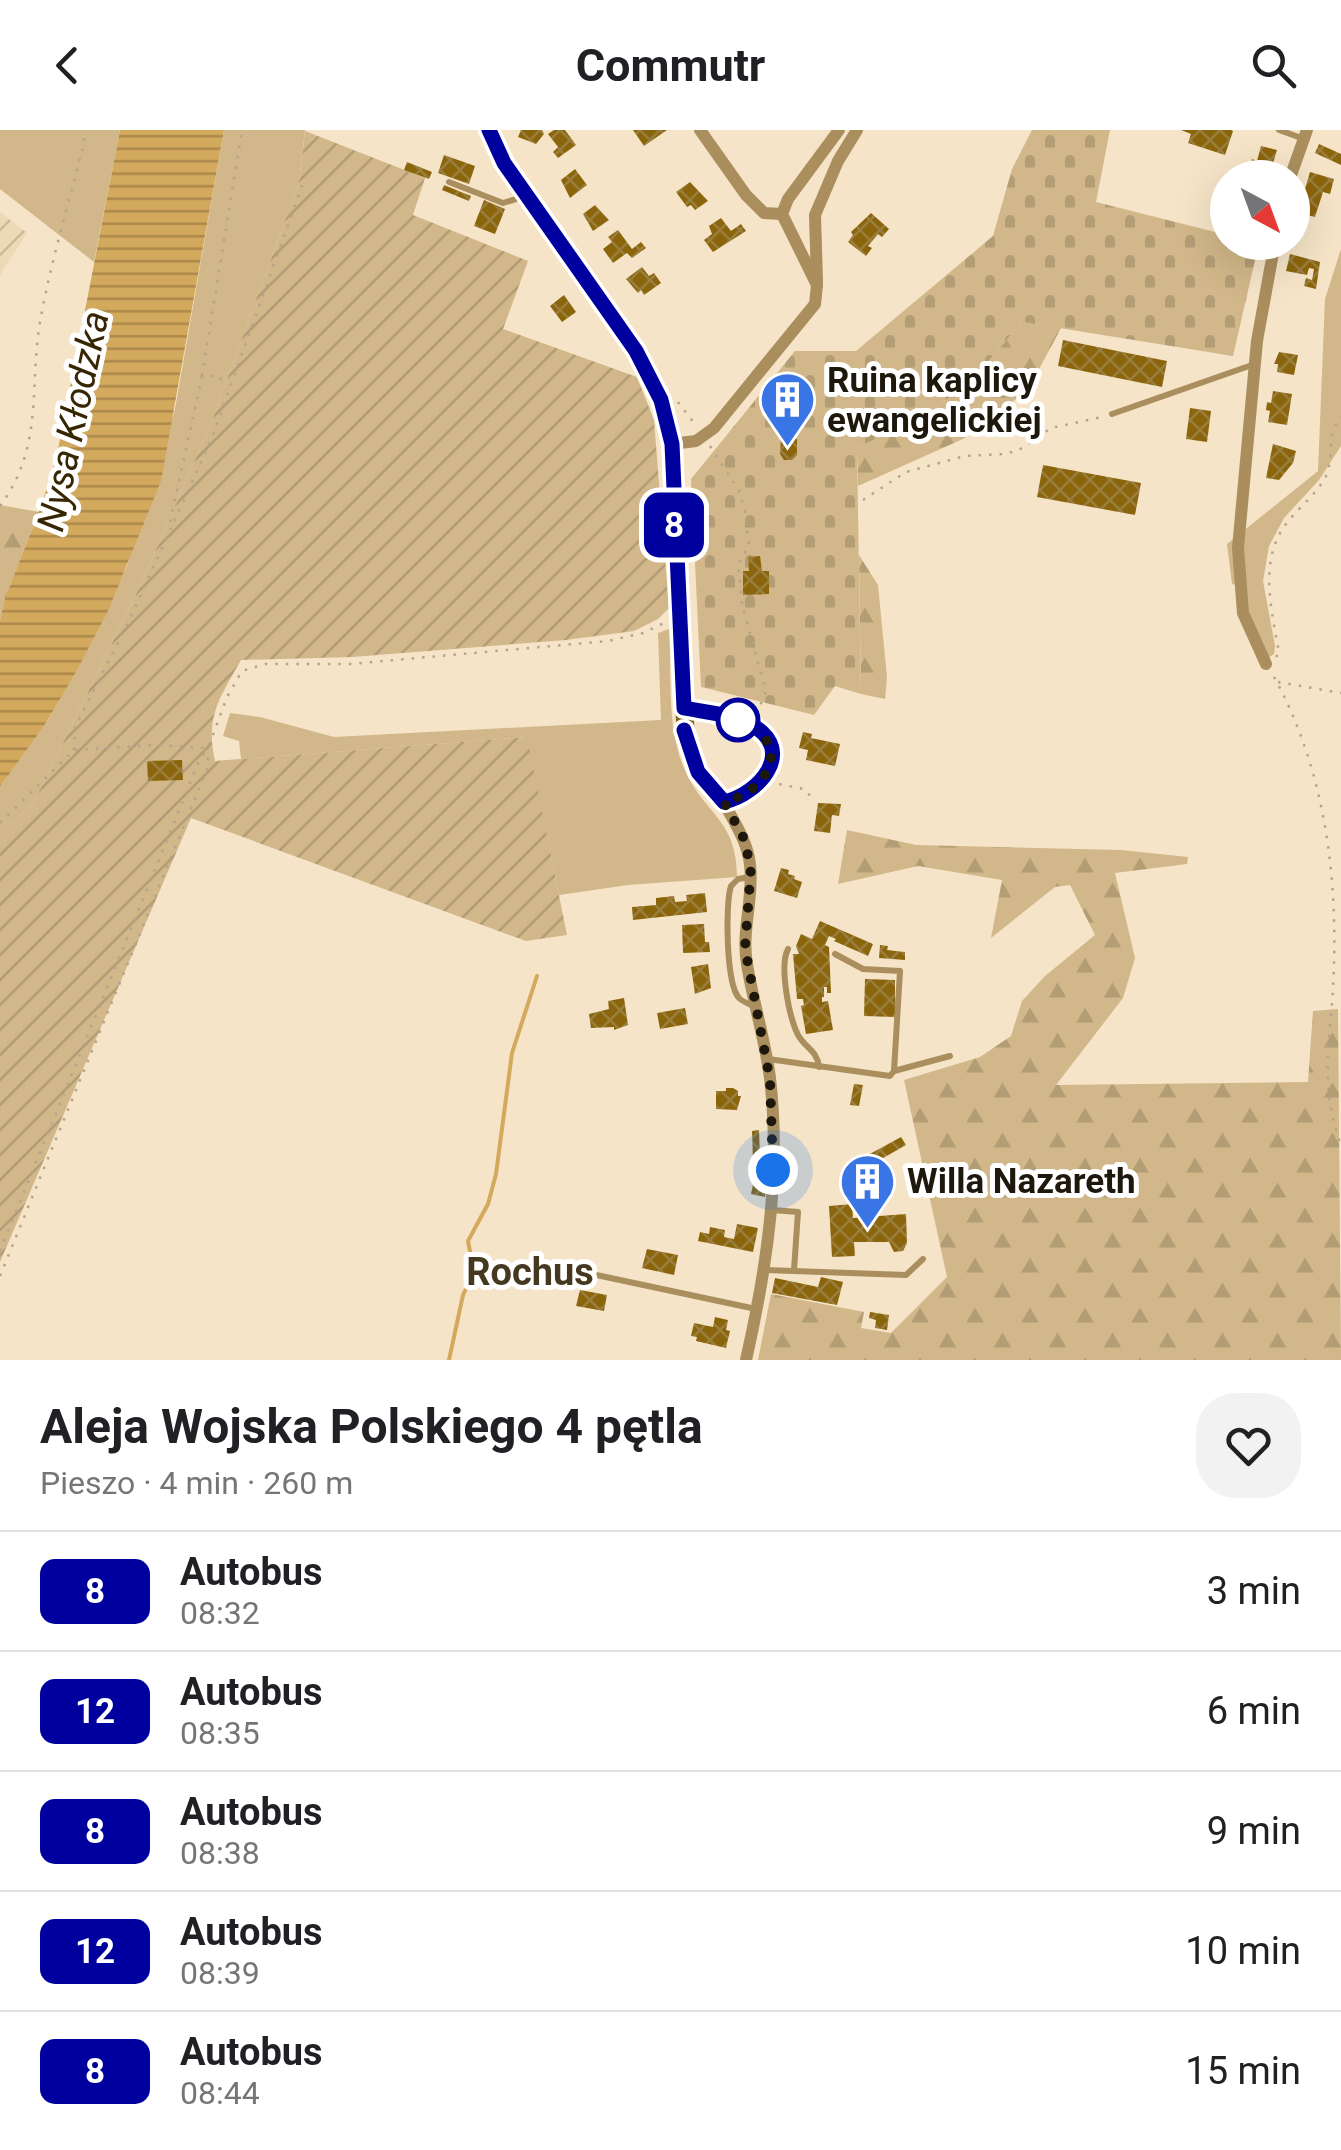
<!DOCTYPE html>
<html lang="pl">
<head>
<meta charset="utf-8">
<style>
  body { margin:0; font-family:Roboto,sans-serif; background:#f2f2f2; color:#202124; height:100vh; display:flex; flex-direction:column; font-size:38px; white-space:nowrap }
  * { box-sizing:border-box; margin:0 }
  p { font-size:32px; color:#757577 }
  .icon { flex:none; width:55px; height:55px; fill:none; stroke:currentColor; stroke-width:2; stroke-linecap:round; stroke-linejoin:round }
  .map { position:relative; height:1230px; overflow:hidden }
  .side { display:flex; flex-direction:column; background:#fff; flex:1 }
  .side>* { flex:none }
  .badge { padding:0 20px; border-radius:15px; font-size:35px; line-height:65px }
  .needle { width:65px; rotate:139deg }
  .controls { position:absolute; left:1210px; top:30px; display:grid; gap:20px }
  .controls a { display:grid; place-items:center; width:100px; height:100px; border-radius:50%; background:#fff; box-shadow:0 10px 40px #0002; font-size:50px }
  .you { position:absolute; width:50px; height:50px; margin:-25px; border:8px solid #fff; border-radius:50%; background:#1a73e8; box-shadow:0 0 0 15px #1a73e833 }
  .map>.badge { position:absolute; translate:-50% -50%; box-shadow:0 0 0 5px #fff }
  .round { display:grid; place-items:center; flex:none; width:105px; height:105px; border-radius:40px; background:#f2f2f2 }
  .overview { display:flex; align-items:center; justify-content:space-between; height:170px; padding:0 40px }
  h1 { font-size:48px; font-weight:700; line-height:75px }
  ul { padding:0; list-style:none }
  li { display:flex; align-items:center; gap:30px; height:120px; padding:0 40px; border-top:2px solid #e0e0e0 }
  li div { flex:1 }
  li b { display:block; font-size:38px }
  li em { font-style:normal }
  li .badge { min-width:110px; font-weight:700; text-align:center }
  header { display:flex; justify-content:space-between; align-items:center; height:130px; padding:0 40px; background:#fff; font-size:45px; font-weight:700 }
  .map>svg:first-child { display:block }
  .industrial { fill:url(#industrial-furrows) }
  .grass { fill:#d1b789 }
  .forest { fill:url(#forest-firs) }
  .cemetery { fill:url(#cemetery-stones) }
  .garden { fill:url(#garden-furrows) }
  .water { fill:url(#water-rules) }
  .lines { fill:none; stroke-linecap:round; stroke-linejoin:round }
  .stream { stroke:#d3a95d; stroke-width:4 }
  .building { fill:url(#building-cross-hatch) }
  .path { stroke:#b2a58d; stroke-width:2.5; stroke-dasharray:2.5 8; stroke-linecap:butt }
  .lane { stroke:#aa8e5d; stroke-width:6 }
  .street { stroke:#aa8e5d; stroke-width:12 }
  .secondary { stroke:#856525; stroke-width:18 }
  .line-casing { stroke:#fff; stroke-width:22 }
  .line { stroke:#00009f; stroke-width:15 }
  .walk { stroke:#1d170c; stroke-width:10; stroke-dasharray:0 18 }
  .stop-dot { fill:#fff; stroke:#00009f; stroke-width:5 }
  .labels { text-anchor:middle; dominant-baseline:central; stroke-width:10; stroke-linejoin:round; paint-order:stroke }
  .poi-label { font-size:35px; font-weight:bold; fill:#1d170c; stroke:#fff; text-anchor:start }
  .water-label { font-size:38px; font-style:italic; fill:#372603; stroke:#fff }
  .neighbourhood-label { font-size:38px; font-weight:bold; fill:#453820; stroke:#fff }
</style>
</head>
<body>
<header><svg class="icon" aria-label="back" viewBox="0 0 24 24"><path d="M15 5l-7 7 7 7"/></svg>Commutr<svg class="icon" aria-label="search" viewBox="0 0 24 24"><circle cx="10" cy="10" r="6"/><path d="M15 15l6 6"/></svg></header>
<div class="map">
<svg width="1341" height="1230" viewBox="0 0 1341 1230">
  <defs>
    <pattern id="industrial-furrows" width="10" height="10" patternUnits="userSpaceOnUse" patternTransform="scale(2.5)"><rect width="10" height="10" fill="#edd9b6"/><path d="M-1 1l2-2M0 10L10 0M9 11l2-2" fill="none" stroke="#cbba9b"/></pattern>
    <pattern id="forest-firs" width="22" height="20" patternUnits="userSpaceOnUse" patternTransform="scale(2.5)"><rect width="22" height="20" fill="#d1b789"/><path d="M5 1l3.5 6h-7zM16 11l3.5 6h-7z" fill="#b39d75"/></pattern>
    <pattern id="cemetery-stones" width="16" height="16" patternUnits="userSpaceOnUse" patternTransform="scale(2.5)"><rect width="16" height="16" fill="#d1b789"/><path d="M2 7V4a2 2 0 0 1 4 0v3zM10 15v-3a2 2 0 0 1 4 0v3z" fill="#b39d75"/></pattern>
    <pattern id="garden-furrows" width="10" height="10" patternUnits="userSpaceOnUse" patternTransform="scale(2.5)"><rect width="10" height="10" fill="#d1b789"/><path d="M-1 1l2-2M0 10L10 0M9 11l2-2" fill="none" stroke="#b39d75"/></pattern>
    <pattern id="water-rules" width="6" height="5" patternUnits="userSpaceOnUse" patternTransform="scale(2.5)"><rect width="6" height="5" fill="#d3a95d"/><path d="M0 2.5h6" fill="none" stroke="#ab894b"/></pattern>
    <pattern id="building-cross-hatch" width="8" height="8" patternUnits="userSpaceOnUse" patternTransform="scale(2.5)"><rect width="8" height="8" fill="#8b650b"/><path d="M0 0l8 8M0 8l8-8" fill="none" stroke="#997e3e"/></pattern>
  </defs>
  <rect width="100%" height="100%" fill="#f5e4c7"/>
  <!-- industrial -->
  <polygon class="industrial" points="0,82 27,103 0,145"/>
  <!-- grass -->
  <g class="grass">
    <polygon points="0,0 120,0 94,132 0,59"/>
    <polygon points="224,0 305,0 299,52 212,291 141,454 33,674 0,704 0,657 44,596 75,544 127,436 175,279"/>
    <polygon points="1341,119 1341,316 1319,350 1284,388 1269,416 1263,451 1275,516 1274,524 1268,528 1247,482 1245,457 1232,454 1227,414 1318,341 1325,169"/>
    <path d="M669 499C672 543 666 596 684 638 703 684 737 688 737 747L628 755 559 765 526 607 241 629 239 611 223 606 230 583 260 587 334 607 661 590 658 503Z"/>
  </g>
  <!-- forest -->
  <g class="forest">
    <polygon points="1022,192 1061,198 1028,260 965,308 858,356 857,318 912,291 966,257"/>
    <polygon points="0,375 39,382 5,468 0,491"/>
    <polygon points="859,425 878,455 887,547 885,569 861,564"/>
    <polygon points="847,700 916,715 1121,720 1188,727 1187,734 1115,743 1135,828 1123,868 1056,955 1308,952 1313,881 1338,879 1341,1230 758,1230 771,1164 864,1182 861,1198 891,1203 947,1147 904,950 980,927 1011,906 1022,871 1045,846 1095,805 1070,755 1055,757 991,808 1002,750 918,736 838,754"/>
  </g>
  <!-- cemetery -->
  <polygon class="cemetery" points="1032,0 1110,0 1096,72 1227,105 1228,112 1259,113 1233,226 1022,192 966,257 912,291 857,318 861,564 835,556 814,585 701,557 691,349 795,221 856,221 993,106 1012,39"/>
  <!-- garden -->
  <path class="garden" d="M305 1 425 48 413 85 528 131 503 199 637 247 654 290 669 478 658 489 634 501 566 510 352 527 241 530C220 568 205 586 215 631L527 607 567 805 526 811 191 688 0 1132V704L33 674 141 454 212 291 299 52Z"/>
  <!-- water -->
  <polygon class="water" points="120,0 224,0 161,351 108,481 75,544 44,596 0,657 0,491 5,468 39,382 56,330"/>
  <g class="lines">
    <!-- stream -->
    <polyline class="stream" points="449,1230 463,1165 474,1142 468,1111 488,1074 496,1044 512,923 537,846"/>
  </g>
  <!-- building -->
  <g class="building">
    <polygon points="521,0 542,0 544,4 536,14 518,7"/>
    <polygon points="554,0 565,0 576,15 558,28 553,22 558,17 548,4"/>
    <polygon points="633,0 667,0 644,16"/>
    <polygon points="1181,0 1231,0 1233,1 1225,25 1188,13 1191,4"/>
    <polygon points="1319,14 1341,24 1341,35 1315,23"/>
    <polygon points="1261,16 1277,20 1270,43 1250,37 1252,29 1257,31"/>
    <polygon points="444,25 475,36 469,54 438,43"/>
    <polygon points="407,32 432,42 429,49 404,40"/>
    <polygon points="575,39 587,55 570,68 561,50"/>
    <polygon points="1310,42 1334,49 1330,64 1323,62 1315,87 1298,83"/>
    <polygon points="690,52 708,71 695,80 691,75 687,77 676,62"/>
    <polygon points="444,55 471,66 469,71 442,60"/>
    <polygon points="484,70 505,79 495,104 474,96"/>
    <polygon points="595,75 609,90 593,101 583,84"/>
    <polygon points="871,83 889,99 882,107 878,104 868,116 872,118 866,126 848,112 853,105 851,102"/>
    <polygon points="721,88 731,101 741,94 746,101 713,122 704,110 712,104 709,96"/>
    <polygon points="618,100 632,119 641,112 646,118 632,128 627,123 613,133 603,119 612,112 608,107"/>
    <polygon points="1290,124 1320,132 1316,159 1304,156 1306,148 1312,150 1314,139 1309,138 1307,145 1286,141"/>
    <polygon points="642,137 649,146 654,143 661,153 644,165 641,160 638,163 626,149"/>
    <polygon points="564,165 576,182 562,192 550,176"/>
    <polygon points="1063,210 1167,231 1162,257 1058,236"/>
    <polygon points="1279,222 1298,225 1294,245 1277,242 1278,234 1274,234"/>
    <polygon points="1273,261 1292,264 1287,295 1268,292 1270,281 1266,280 1267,272 1271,273"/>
    <polygon points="1190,278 1211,281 1207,312 1186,309"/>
    <polygon points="781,308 797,309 797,325 792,330 784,330 780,324"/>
    <polygon points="1273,314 1296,321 1293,333 1279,350 1266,348"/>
    <polygon points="1043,335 1141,353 1135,385 1037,367"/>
    <polygon points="760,426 762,441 769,441 769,464 743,465 743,441 749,441 748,427"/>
    <polygon points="803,602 812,604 811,608 840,614 835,636 806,630 808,620 799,618"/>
    <polygon points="182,630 183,650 148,651 147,631"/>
    <polygon points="818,673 841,674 839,686 832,685 830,703 814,701"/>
    <polygon points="781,738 789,740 788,744 795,746 794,749 802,752 797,768 774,761"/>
    <polygon points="705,763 707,782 633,790 632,777 656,775 656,768 674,766 675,772 687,771 686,765"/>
    <polygon points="820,791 873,814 868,826 834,811 836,809 829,806 825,815 829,817 831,863 827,863 827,857 824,857 824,867 822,867 822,872 828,871 833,900 806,904 801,876 804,875 803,869 797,869 793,824 799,824 796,816 801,804 812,809"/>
    <polygon points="704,794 705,812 709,812 710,822 683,823 682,795"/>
    <polygon points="880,815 888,816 887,820 905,822 905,830 879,828"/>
    <polygon points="708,834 711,858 695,864 691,837"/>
    <polygon points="865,849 895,850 895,887 864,886"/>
    <polygon points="624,868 628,895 614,900 614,897 591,898 589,884 609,879 608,871"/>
    <polygon points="685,878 688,894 660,899 657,883"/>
    <polygon points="854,954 863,955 859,976 850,975"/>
    <polygon points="726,958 733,958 738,961 738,966 741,966 737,980 716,979 716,961 726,961"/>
    <polygon points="759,1000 760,1030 753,1031 752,1001"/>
    <polygon points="901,1007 906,1015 862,1040 857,1031"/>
    <polygon points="754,1050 768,1053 765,1067 751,1064"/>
    <polygon points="852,1074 853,1088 906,1084 907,1113 903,1121 894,1122 889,1112 854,1112 855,1126 832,1127 829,1076"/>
    <polygon points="737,1094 758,1098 753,1122 698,1111 700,1102 709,1104 710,1097 725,1100 724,1107 734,1109"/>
    <polygon points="647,1119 678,1125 674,1145 642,1138"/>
    <polygon points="821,1147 843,1152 837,1175 772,1163 775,1148 818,1157"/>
    <polygon points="580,1160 607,1165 604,1181 576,1176"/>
    <polygon points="870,1182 889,1185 887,1200 875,1198 876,1190 869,1188"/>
    <polygon points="715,1187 728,1190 726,1200 730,1201 726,1218 696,1211 697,1207 691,1206 694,1193 713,1197"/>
  </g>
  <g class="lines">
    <!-- path -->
    <g class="path">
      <polyline points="202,246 242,0"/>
      <polyline points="678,272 694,293"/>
      <polyline points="710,316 739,361 745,381 749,416 738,434 742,474 766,562 756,585"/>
      <polyline points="863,370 906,342 965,326 1005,324 1019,320 1051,298 1102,287"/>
      <path d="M0 376C44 317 29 258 40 192 51 131 69 72 84 13V0"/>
      <polyline points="170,392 202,246 217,246 228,254"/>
      <path d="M1276 527 1279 523C1272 481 1258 431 1286 394 1298 378 1317 364 1326 346 1335 325 1325 305 1341 287"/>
      <path d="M1274 547C1326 641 1339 752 1333 858 1331 896 1324 934 1330 973 1332 987 1337 1003 1341 1017"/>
      <polyline points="1278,552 1341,563"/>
      <polyline points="74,620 75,597 127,495 212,308 303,53"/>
      <polyline points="769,652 804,659 814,670"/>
      <polyline points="0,693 74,620 155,615 208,618 227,567 242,541 265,534 350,534 608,511 643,503 664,493"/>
      <polyline points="0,1121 199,631 207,619"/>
      <polyline points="0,1146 208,637 208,619"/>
    </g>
    <!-- lane -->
    <g class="lane">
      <polyline points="1279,0 1304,9"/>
      <polyline points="449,52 503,73 523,67"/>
      <polyline points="1112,284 1252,235"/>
      <path d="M685 578C707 583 736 584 755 598 793 625 758 664 725 671"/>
      <path d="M750 747 738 749 731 756C725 774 726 854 739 868 740 870 751 875 753 876"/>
      <path d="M788 819C779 836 789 887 798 905 806 919 817 920 819 937"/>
      <polyline points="768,929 890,946 894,941 900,841 863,839 835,824"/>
      <polyline points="894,941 950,926"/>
      <polyline points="772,1080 798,1082 794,1140"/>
      <polyline points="765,1140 906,1145 923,1129"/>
      <polyline points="587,1143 756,1179"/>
    </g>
    <!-- street -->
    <g class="street">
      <polyline points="700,0 746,65 764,83 782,84"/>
      <polyline points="1290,48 1307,0"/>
      <polyline points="817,152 815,85 838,31 857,0"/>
      <polyline points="672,314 696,311 714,298 815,174 817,155 782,84 788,69 839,0"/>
      <polyline points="1266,534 1243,483 1238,418 1257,211 1275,112"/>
      <path d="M723 671C734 692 748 712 750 735 754 768 741 801 747 834 753 872 765 909 770 948 781 1043 767 1137 746 1230"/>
    </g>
    <!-- secondary -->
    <polyline class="secondary" points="489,0 504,33 636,221 661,270 672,314 686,612 698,642 723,671"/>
  </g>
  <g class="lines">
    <defs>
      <path id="line" d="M489 0 504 33 636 221 661 270 672 314 684 578C705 582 732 584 752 595 797 621 759 664 724 672L698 642 684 600"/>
    </defs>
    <!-- line casing -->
    <use href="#line" class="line-casing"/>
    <!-- line -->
    <use href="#line" class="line"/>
    <!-- walk -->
    <path class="walk" d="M738 590C794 610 771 661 724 672L743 707 751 737 745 818 770 950 773 1040"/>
  </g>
  <!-- icons -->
  <defs>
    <symbol id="building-pin" viewBox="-11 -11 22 30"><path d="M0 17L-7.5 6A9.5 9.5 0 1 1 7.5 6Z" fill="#3975e4" stroke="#fff"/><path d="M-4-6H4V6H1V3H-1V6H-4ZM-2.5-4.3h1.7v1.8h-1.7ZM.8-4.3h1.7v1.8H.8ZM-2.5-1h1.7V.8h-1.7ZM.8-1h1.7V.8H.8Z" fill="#fff"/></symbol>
  </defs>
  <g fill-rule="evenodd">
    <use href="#building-pin" x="756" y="238" width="63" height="86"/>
    <use href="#building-pin" x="836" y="1020" width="63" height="86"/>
  </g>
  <!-- markers -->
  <circle class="stop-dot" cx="738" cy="590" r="20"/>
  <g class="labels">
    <!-- poi labels -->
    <g class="poi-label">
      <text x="827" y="250">Ruina kaplicy<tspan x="827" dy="40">ewangelickiej</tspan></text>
      <text x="907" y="1051">Willa Nazareth</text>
    </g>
    <!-- water labels -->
    <g class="water-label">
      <text transform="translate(73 291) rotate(-78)">Nysa Kłodzka</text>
    </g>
    <!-- neighbourhood labels -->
    <g class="neighbourhood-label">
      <text x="530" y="1142">Rochus</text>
    </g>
  </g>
</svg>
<div class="controls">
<a><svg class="needle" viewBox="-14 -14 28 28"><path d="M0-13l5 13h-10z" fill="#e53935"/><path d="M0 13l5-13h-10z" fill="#757577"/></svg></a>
</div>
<div class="you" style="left:773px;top:1040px"></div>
<b class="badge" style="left:674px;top:395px;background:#00009f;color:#fff">8</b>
</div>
<section class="side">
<div class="overview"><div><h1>Aleja Wojska Polskiego 4 pętla</h1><p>Pieszo · 4 min · 260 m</p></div><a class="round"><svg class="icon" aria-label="heart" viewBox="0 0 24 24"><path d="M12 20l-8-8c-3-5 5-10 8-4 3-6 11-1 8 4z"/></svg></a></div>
<ul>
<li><span class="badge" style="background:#00009f;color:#fff">8</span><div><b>Autobus</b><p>08:32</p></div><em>3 min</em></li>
<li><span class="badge" style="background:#00009f;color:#fff">12</span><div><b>Autobus</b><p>08:35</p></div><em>6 min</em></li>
<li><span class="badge" style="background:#00009f;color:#fff">8</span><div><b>Autobus</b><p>08:38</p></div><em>9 min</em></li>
<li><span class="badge" style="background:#00009f;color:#fff">12</span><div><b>Autobus</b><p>08:39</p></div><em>10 min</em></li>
<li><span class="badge" style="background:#00009f;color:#fff">8</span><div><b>Autobus</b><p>08:44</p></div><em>15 min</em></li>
</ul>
</section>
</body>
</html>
